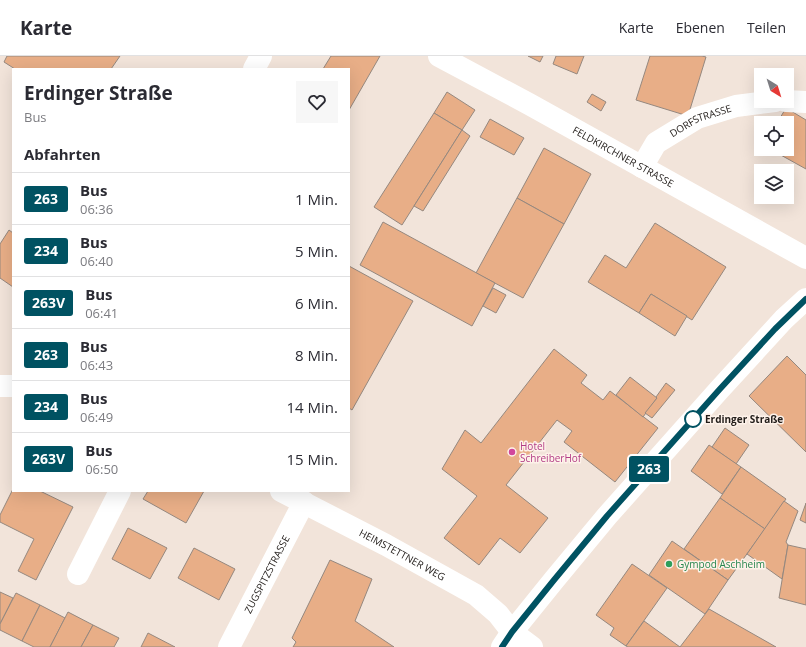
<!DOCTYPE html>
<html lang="de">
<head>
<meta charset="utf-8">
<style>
  body { margin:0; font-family:"Open Sans",sans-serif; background:#f7f7f7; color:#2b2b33; height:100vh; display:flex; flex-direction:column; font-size:15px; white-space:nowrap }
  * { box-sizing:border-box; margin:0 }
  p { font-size:13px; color:#7c7c81 }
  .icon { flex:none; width:22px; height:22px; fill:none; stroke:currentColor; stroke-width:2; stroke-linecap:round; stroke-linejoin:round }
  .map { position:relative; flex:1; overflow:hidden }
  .side { position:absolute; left:12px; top:12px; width:338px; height:424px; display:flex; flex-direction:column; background:#fff; border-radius:0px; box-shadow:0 4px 16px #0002 }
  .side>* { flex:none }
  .badge { padding:0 8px; border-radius:3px; font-size:14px; line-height:26px }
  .needle { width:26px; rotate:142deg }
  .buttons { position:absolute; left:754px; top:12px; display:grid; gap:8px }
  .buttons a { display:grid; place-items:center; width:40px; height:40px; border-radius:0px; background:#fff; box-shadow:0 4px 16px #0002; font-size:20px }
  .map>.badge { position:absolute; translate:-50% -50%; box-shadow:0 0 0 2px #fff }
  h2 { padding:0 12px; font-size:15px; line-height:36px }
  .round { display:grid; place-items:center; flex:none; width:42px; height:42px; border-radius:0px; background:#f7f7f7 }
  .overview { display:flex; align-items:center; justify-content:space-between; height:68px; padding:0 12px }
  h1 { font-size:19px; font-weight:700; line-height:30px }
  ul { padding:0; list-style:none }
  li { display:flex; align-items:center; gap:12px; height:52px; padding:0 12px; border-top:1px solid #e1e1e2 }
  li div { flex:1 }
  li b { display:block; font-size:15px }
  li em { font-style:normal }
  li .badge { min-width:44px; font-weight:700; text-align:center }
  header { display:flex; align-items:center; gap:24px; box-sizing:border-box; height:56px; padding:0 20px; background:#fff; border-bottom:1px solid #e1e1e2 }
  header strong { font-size:19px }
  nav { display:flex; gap:22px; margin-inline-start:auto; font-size:14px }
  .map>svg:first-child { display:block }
  .building { fill:#e8ae87; stroke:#95887f }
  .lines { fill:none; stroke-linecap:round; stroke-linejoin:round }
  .minor { stroke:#fff; stroke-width:22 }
  .major { stroke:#fff; stroke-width:22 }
  .line-casing { stroke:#fff; stroke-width:9 }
  .line { stroke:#005262; stroke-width:6 }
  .stop-dot { fill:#fff; stroke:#005262; stroke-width:2 }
  .hotel-dot { fill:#d1479c; stroke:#fef2ea; stroke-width:1.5 }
  .leisure-dot { fill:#2e9e5b; stroke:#fef2ea; stroke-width:1.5 }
  .labels { text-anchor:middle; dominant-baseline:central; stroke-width:3; stroke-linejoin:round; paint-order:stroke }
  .street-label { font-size:10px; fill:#211c19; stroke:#fef2ea }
  .stop-label { font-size:10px; font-weight:bold; fill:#211c19; stroke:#fef2ea; text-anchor:start }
  .hotel-label { font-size:10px; fill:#b23c85; stroke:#fef2ea; text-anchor:start }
  .leisure-label { font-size:10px; fill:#27864d; stroke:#fef2ea; text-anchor:start }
</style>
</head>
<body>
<header>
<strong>Karte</strong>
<nav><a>Karte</a><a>Ebenen</a><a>Teilen</a></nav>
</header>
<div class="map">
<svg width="806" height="591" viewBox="0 0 806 591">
  <rect width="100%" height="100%" fill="#f2e4da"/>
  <!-- building -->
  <g class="building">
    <polygon points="7,0 120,0 111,13 15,13 4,6"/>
    <polygon points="331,0 380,0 349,54 349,13 323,13"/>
    <polygon points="528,0 543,0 540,6"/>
    <polygon points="556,0 584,0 577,18 553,8"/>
    <polygon points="650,0 702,0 706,1 688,60 636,44"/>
    <polygon points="447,36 475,54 462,74 434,57"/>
    <polygon points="592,38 606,46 601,55 587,46"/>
    <polygon points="786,52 806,64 806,113 770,93 787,93 787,67 777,67"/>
    <polygon points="434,57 462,74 402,169 374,151"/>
    <polygon points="490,63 524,82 514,99 480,81"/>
    <polygon points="462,74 470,80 423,155 414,150"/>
    <polygon points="544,92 591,118 564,168 517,142"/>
    <polygon points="517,142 564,168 523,242 476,217"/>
    <polygon points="383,166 495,227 472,270 360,209"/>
    <polygon points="655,167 726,211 692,264 651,238 639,257 588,226 605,199 626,212"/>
    <polygon points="9,174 13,177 13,231 0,222 0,188"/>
    <polygon points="349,210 413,245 352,354 349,352"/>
    <polygon points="493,232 506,239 496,257 483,250"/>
    <polygon points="651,238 687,260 675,280 639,257"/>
    <polygon points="554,293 587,319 581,327 603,344 610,335 658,372 615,426 564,386 572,375 557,364 506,429 548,462 520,497 500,482 479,509 444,482 477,440 442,413 465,374 481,387"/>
    <polygon points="787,300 806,319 806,396 749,340"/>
    <polygon points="630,321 657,342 643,361 616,339"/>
    <polygon points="666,327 675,334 652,362 645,357 657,342 656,341"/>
    <polygon points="725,372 749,389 736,408 712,391"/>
    <polygon points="709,389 741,411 722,438 691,415"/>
    <polygon points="741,411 786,443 765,473 720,442"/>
    <polygon points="13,433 13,435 40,435 73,451 36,524 18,515 34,483 0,466 0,459"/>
    <polygon points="148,435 204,435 186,467 143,443"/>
    <polygon points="720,442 765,473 728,524 684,493"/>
    <polygon points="784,445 798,455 786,486 788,489 782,523 747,498"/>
    <polygon points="806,447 806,467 800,464"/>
    <polygon points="128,472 167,492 150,523 112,503"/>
    <polygon points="672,485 728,524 705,558 649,519"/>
    <polygon points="788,489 806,493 806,549 779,542"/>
    <polygon points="194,492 235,513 219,544 178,522"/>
    <polygon points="330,504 372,523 355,565 394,591 293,591 296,586 292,582"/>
    <polygon points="632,508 667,532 626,590 610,579 614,572 596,559"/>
    <polygon points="0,536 13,542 0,568"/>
    <polygon points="16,537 40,549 22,585 0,574 0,568"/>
    <polygon points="40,549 65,562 50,591 34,591 22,585"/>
    <polygon points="709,553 776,591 680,591"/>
    <polygon points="68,556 93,569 81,591 50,591"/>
    <polygon points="644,565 680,591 628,591 626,590"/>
    <polygon points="93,569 119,582 114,591 81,591"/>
    <polygon points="148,577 175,591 141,591"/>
  </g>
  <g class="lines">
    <!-- minor -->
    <g class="minor">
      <polyline points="254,13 261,0"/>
      <polyline points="786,45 806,46"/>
      <path id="s1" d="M642 111 656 87 697 62 736 50 775 45"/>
      <polyline points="0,330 13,330"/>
      <path id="s2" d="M281 435 386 489 476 539 498 558 512 576 532 591"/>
      <polyline points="78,518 120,435"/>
      <path id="s3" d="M229 591 304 446"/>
      <polyline points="502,591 512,576 554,524 607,460 719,334 784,263 806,243"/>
    </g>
    <!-- major -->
    <path class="major" id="s4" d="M439 0 529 48 806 202"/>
  </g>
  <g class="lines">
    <defs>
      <polyline id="line" points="502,591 512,576 554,524 607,460 719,334 775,273 806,243"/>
    </defs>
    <!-- line casing -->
    <use href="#line" class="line-casing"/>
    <!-- line -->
    <use href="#line" class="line"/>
  </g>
  <!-- markers -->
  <circle class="stop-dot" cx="693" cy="363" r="8"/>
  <circle class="hotel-dot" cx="512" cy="396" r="4"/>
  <circle class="leisure-dot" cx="669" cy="508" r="4"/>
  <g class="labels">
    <!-- street labels -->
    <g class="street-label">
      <text stroke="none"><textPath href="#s1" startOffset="78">DORFSTRASSE</textPath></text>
      <text stroke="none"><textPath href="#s4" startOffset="210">FELDKIRCHNER STRASSE</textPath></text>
      <text stroke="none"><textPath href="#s2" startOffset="137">HEIMSTETTNER WEG</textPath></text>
      <text stroke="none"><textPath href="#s3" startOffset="82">ZUGSPITZSTRASSE</textPath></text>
    </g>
    <!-- stop labels -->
    <g class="stop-label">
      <text x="705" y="363">Erdinger Straße</text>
    </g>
    <!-- hotel labels -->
    <g class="hotel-label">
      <text x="520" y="390">Hotel<tspan x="520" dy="12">SchreiberHof</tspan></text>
    </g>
    <!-- leisure labels -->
    <g class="leisure-label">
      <text x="677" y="508">Gympod Aschheim</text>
    </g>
  </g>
</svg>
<div class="buttons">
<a><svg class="needle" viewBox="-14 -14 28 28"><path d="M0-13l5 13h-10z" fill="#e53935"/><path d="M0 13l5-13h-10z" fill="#7c7c81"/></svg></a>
<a><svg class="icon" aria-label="locate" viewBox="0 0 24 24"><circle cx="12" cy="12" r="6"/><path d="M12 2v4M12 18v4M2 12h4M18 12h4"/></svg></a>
<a><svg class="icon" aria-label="layers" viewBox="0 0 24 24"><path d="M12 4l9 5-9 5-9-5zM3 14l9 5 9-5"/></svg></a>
</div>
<b class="badge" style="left:649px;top:413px;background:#005262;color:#fff">263</b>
<section class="side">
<div class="overview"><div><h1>Erdinger Straße</h1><p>Bus</p></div><a class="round"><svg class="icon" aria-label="heart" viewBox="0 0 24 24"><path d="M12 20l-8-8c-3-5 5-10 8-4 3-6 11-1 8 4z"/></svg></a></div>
<h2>Abfahrten</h2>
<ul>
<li><span class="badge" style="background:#005262;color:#fff">263</span><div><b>Bus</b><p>06:36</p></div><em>1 Min.</em></li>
<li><span class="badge" style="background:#005262;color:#fff">234</span><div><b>Bus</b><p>06:40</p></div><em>5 Min.</em></li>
<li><span class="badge" style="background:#005262;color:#fff">263V</span><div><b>Bus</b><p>06:41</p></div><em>6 Min.</em></li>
<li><span class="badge" style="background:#005262;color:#fff">263</span><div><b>Bus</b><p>06:43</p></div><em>8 Min.</em></li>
<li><span class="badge" style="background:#005262;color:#fff">234</span><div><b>Bus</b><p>06:49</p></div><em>14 Min.</em></li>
<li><span class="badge" style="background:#005262;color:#fff">263V</span><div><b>Bus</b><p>06:50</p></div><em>15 Min.</em></li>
</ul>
</section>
</div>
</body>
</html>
